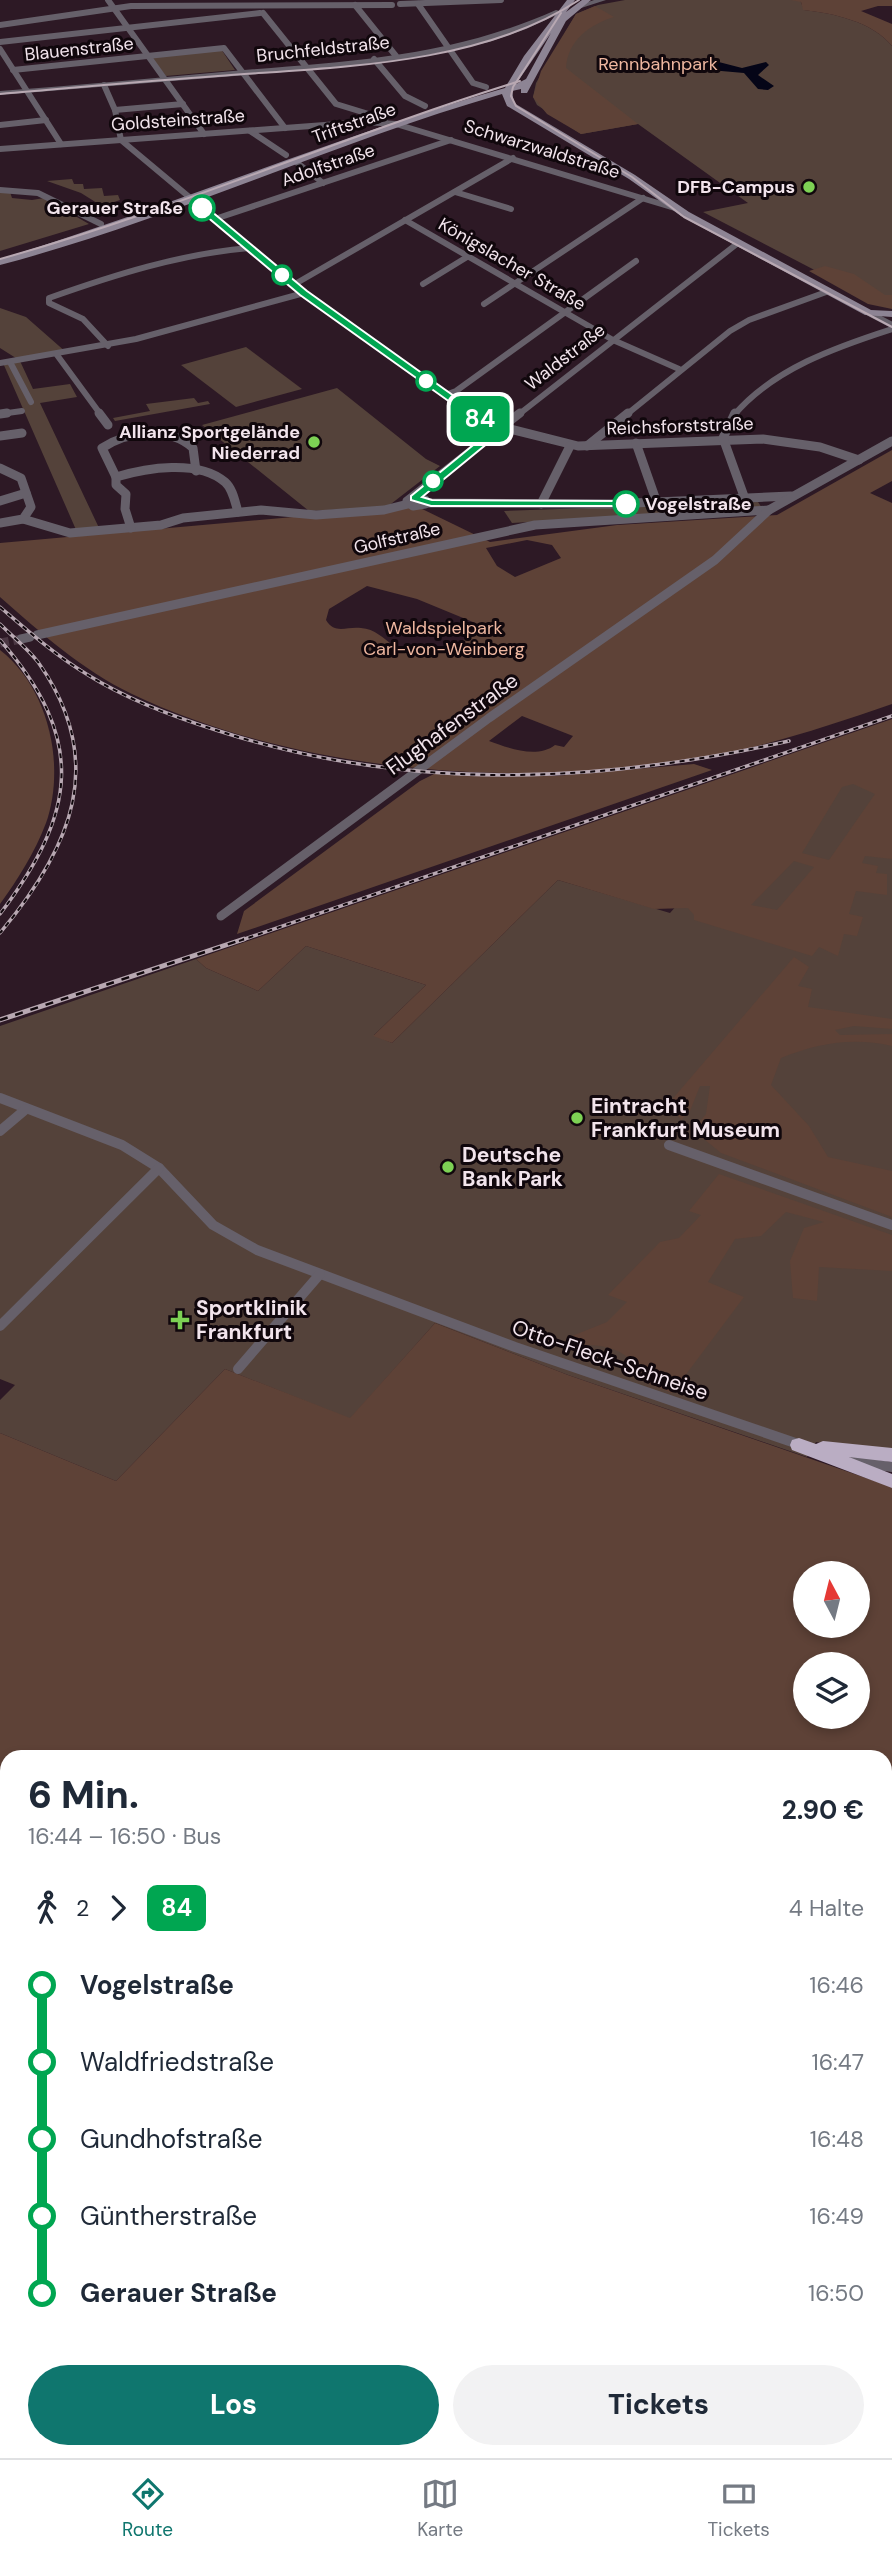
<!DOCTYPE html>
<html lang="de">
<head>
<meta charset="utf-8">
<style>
  body { margin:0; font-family:"DM Sans",sans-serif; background:#f2f2f3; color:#1f2937; height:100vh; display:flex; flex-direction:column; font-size:26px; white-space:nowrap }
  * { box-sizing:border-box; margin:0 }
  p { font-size:23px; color:#747a83 }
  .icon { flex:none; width:38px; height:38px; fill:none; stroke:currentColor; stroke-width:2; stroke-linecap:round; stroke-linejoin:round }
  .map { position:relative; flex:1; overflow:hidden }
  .sheet { position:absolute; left:0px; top:1750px; width:892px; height:709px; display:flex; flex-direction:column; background:#fff; border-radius:21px 21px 0 0; box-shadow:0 4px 10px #0003 }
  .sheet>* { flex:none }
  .badge { padding:0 14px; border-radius:10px; font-size:24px; line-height:46px }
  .needle { width:46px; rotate:353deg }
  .controls { position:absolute; left:793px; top:1561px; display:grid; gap:14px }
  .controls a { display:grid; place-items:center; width:77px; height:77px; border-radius:50%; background:#fff; box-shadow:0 4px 10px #0003; font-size:35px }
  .map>.badge { position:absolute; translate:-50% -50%; box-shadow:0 0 0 4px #fff }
  .legs { display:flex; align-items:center; gap:10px; height:77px; padding:0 28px; font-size:23px }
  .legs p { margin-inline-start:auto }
  .head { display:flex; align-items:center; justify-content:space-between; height:119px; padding:0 28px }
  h1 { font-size:38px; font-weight:800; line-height:52px }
  .action { display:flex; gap:14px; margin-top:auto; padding:14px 28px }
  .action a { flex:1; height:80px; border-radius:42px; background:#0f766e; color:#fff; font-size:28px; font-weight:800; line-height:80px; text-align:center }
  .action a+a { background:#f2f2f3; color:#1f2937 }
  ul { padding:0 28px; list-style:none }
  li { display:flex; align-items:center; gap:24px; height:77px; font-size:26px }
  li i { display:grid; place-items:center; width:10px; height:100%; margin:0 9px; background:currentColor }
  li i::after { content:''; width:18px; height:18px; margin:-9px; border:5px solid; border-radius:50%; background:#fff }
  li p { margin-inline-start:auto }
  li:first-child i { background:linear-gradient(#0000 50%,currentColor 0) }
  li:last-child i { background:linear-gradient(currentColor 50%,#0000 0) }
  .menu { display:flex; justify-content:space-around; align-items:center; height:98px; border-top:2px solid #e0e1e3; background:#fff; font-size:19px; color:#747a83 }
  .menu a { display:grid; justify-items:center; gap:4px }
  .menu .on { color:#0f766e }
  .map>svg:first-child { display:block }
  .green { fill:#54423a }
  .forest { fill:#5e4237; fill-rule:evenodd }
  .water { fill:#050517 }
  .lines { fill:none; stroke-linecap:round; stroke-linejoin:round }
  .minor-tunnel { stroke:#4b3743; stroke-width:9; stroke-dasharray:9 4.5; stroke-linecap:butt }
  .minor-far2 { stroke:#66606a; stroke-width:6 }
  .minor-far1 { stroke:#66606a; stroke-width:9 }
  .minor { stroke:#66606a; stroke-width:10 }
  .tertiary { fill:#66606a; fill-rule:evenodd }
  .secondary { fill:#8d8494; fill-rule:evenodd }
  .trunk { fill:#baadc3; fill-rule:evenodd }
  .motorway { fill:#c8bad2; fill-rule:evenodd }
  .tram { stroke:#b8a8b2; stroke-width:2 }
  .rail-far1-casing { stroke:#b8a8b2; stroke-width:3.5 }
  .rail-casing { stroke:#b8a8b2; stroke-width:5 }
  .rail-far1 { stroke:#10070c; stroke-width:2; stroke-dasharray:5; stroke-linecap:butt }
  .rail { stroke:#10070c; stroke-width:2.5; stroke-dasharray:8; stroke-linecap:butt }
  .line-1 { fill:#00a651; stroke:#fff; stroke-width:2 }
  .poi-dot { fill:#7dd154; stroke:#10070c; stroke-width:2.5 }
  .stop-1-dot { fill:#fff; stroke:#00a651; stroke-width:3.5 }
  .labels { text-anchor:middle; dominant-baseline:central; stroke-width:6; stroke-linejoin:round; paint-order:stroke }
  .far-street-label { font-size:18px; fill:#f2e4ec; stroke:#10070c }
  .far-park-label { font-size:18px; fill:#efb7a0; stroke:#10070c }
  .far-poi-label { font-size:18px; font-weight:bold; fill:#f2e4ec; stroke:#10070c; text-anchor:end }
  .far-stop-label { font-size:18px; font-weight:bold; fill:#f2e4ec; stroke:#10070c; text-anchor:end }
  .street-label { font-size:21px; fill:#f2e4ec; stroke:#10070c }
  .poi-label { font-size:21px; font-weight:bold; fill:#f2e4ec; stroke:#10070c; text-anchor:start }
</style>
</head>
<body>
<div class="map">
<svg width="892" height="2458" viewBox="0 0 892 2458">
  <rect width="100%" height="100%" fill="#2d1925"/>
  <!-- green -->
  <g class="green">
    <path d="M625 0H800L804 10C833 13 873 22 892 46V301L876 302 703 212 748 203 638 124 581 134 537 105 533 97 536 83 576 14 598 5Z"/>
    <polygon points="221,49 235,70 166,76 151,57"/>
    <polygon points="72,179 74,184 83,184 84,189 102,188 104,196 118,195 120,200 111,203 113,206 91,213 86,208 97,203 81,193 47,181"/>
    <polygon points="10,192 12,198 32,200 44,198 89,224 0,251 0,193"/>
    <polygon points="0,308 26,317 67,353 20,361 33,389 70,384 77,397 40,403 100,530 77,532 3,363 19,360 0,348"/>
    <polygon points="246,347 302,389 236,407 181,365"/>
    <polygon points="337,388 426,459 440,466 387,507 309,511 202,425"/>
    <polygon points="194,398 198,403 208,401 210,404 115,421 113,418 150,411 146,404"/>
    <polygon points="758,502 762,508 512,523 504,511"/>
    <polygon points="892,762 892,1452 852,1449 816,1442 807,1457 568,1375 435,1323 350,1419 225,1369 116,1481 0,1433 0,1400 15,1385 0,1379 0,1026 196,959 206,968 258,991 306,946 426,985 374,1035 392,1043 558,880 670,913 785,784"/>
  </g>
  <!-- forest -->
  <g class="forest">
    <path d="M791 0H892V6H878L861 11 892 24V46C873 22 833 13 803 10L801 2Z"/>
    <path d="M595 6 614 17C589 25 568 40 566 68L638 124 581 134 547 114 533 97 541 71 576 14Z"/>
    <polygon points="825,266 854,274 885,295 892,295 892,309 868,304 809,271"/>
    <path d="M892 450V481L870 493 892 503V704C831 725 768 746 704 758 524 790 297 773 132 694 82 670 41 633 0 597V543L416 506 490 542 617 525 777 515ZM527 540 552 545 561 558 515 577 497 566 486 548ZM367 586 417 599 485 627C457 643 426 668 394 646 383 638 375 629 361 628 347 626 335 635 326 620L329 609ZM522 716 573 736 564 747 555 745C537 759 508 748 489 741Z"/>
    <path d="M0 650C49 688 66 766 46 823 35 852 18 879 0 904Z"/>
    <path d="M892 719V859L865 856 862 863 878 866 876 873 887 874V895L856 891 849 914 863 917 857 936 844 934 838 956 819 947 812 956 694 920V915L688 908 654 909 558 880 392 1043 373 1036 426 985 306 946 258 991 206 968 196 959ZM853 784 875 794 829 860 802 853 842 787ZM794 861 814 867 777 910 751 905Z"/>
    <polygon points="694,764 712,770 237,934 244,911 420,781 434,774 555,776"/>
    <path d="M794 957 809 967 798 986 812 989 808 1007 892 1019V1029L854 1026 835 1030 840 1035 892 1034V1046C853 1037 818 1043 781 1058L771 1085 809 1126 828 1157 892 1171V1217L721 1153 693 1130 706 1114 710 1086H700L690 1111 681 1120 669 1103Z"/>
    <path d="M719 1174 892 1235V1271L819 1267 817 1301 793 1298 790 1261 804 1228 824 1222 786 1212 761 1236 735 1239 708 1282 744 1297 672 1393 649 1384C627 1346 608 1344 566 1345L567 1338 607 1322 627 1302 608 1295 660 1242 679 1238 701 1215 689 1211Z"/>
    <path d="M435 1323 568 1375 892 1487V1994L886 2001V1757H7V2452H723V2458H0V1433L116 1481 225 1369 350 1418ZM805 1573H858V1626H805ZM805 1664H858V1717H805Z"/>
    <polygon points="886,2176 892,2179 892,2299 886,2310"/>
  </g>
  <!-- water -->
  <polygon class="water" points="711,60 742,68 766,62 769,65 758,75 774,86 768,90 758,89 744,73 710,70 703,63"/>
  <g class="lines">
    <!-- minor-tunnel -->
    <polyline class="minor-tunnel" points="0,643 21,639"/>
    <!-- minor-far2 -->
    <g class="minor-far2">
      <polyline points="108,0 204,134"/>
      <polyline points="400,4 501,0"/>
      <polyline points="418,4 473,83 486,87"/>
      <polyline points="355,5 396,56"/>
      <polyline points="263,13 336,104 385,119"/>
      <polyline points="0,25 131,6 392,5"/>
      <polyline points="0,42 260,13"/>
      <polyline points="0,49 61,144"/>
      <polyline points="374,59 405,96 425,106"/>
      <polyline points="13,70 224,48 285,128"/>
      <polyline points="104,85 115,110 121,140 304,293 475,415"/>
      <polyline points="115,110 183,104"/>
      <polyline points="0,125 46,120"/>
      <polyline points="250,131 286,155"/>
      <polyline points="0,149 365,122 396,124 678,209"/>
      <polyline points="295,161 323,183"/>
      <polyline points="0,190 38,193 101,224"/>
      <polyline points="455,192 511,209"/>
      <polyline points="215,219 451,140"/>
      <polyline points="405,220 613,340 679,369"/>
      <polyline points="295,284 513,158"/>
      <polyline points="423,284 467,257"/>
      <polyline points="484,304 643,198"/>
      <polyline points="869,313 892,325"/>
      <path d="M108 346 83 319 49 303V298C114 275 180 254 249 248"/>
      <polyline points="57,355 101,415"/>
      <polyline points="10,362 31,402"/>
      <polyline points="0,363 136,339 304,293"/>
      <polyline points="445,395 456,391 636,261"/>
      <polyline points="0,414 22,411"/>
      <polyline points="518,415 738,243"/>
      <polyline points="626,415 730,331 749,320 829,291"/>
      <path d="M734 415C773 369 836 347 892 329"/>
    </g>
    <!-- minor-far1 -->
    <g class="minor-far1">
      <polyline points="99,413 108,425"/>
      <polyline points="472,413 486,423 578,446 763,439 820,447 859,460"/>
      <polyline points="735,413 723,438 745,499"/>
      <polyline points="0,414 7,413"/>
      <polyline points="0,436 22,433"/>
      <polyline points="636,443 657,503"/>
      <polyline points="587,446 628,413"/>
      <polyline points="0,468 21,478 31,507 23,519 0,523"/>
      <path d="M116 477 102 448C128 431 169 426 193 448L196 471"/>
      <polyline points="414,498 425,500 425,504 413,506 407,501 520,413"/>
      <polyline points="0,501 26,493"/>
      <polyline points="426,503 611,504 791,496"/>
      <polyline points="541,504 570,446"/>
      <polyline points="23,519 70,533 161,525 183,518 261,510 316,515 384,510 408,504"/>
      <path d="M131 528 125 509 126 494 116 485V477C146 468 198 459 225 482 233 489 235 502 238 512"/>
      <polyline points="37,635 535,525 769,510"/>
      <polyline points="21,639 30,637"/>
      <polyline points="221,916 489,718 715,560 769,510 892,441"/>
    </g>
    <!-- minor -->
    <g class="minor">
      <polyline points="0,1098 122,1145 159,1168 213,1225 257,1250 515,1347 804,1446"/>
      <polyline points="0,1131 26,1109"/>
      <polyline points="669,1145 892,1225"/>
      <polyline points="0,1326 159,1168"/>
      <polyline points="238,1369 320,1274"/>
      <polyline points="853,1461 892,1467"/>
    </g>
    <!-- tertiary -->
    <g class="tertiary">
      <polygon points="594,0 606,0 578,9 574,7"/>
      <path d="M556 10 563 12 526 29 489 42 410 59 332 68 0 95V91C81 85 163 77 244 70 356 61 452 56 556 10Z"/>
    </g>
    <!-- secondary -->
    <path class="secondary" d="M567 0H575L566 12 582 0H591L566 21 527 93H521V89L512 91 514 103 635 175 689 212 871 310 892 311V317L865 315 681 216 629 179 507 106 502 94C332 143 171 220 0 265V259C170 207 334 137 505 88L524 56ZM551 33 526 79 516 84Z"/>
    <!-- trunk -->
    <g class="trunk">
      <polygon points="799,1438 816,1444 823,1441 892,1448 892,1462 849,1457 892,1474 892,1488 792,1450 790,1445 792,1440"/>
      <polygon points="886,2147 892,2149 892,2169 886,2167"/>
      <polygon points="892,2308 892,2338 886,2340 886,2310"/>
      <polygon points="892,2358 892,2387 886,2389 886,2360"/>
      <polygon points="892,2396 892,2423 886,2425 886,2398"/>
      <polygon points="802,2452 831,2452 828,2458 799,2458"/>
      <polygon points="835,2452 864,2452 861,2458 832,2458"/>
    </g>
    <!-- motorway -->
    <g class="motorway">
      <polygon points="892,2007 892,2031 886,2033 886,2009"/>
      <polygon points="892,2107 892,2129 886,2130 886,2108"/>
      <polygon points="892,2436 892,2458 872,2458 875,2452 886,2452 886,2439"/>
      <rect x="736" y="2452" width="50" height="6"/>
    </g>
    <!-- tram -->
    <g class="tram">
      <polyline points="561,13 513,87 511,96 516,106 632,177 684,217 892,327"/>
      <path d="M0 94C73 88 145 81 218 76 335 67 479 66 579 0"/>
      <path d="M0 259C176 210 345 135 520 81"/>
    </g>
    <defs>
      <g id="rail-far1">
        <path d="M0 607C28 631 56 656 88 675 128 700 174 717 219 731 408 792 598 784 789 741"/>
        <path d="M0 624C12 636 27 648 38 662 109 762 71 848 0 933"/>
        <path d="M0 640C87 740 77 812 0 914"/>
        <polyline points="239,941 892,716"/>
      </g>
      <polyline id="rail" points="0,1020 244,939"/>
    </defs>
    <!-- rail-far1 casing -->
    <use href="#rail-far1" class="rail-far1-casing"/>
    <!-- rail casing -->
    <use href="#rail" class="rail-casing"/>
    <!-- rail-far1 -->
    <use href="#rail-far1" class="rail-far1"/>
    <!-- rail -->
    <use href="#rail" class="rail"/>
  </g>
  <!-- line-1 -->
  <polygon class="line-1" points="199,206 205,206 307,291 475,411 490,421 505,425 505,429 422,497 432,500 626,501 629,506 431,506 411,500 411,496 494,428 468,415 300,295 199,210"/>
  <!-- markers -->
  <g class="poi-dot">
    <circle cx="809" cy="187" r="7"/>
    <circle cx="314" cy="442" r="7"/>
    <circle cx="577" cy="1118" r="7"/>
    <circle cx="448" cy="1167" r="7"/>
    <path d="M176.5 1309.5h7v7h7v7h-7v7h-7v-7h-7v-7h7z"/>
  </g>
  <g class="stop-1-dot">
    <circle cx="202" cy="208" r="12"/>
    <circle cx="282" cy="275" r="9"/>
    <circle cx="426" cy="381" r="9"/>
    <circle cx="433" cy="481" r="9"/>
    <circle cx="626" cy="504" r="12"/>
  </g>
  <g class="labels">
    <!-- far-street labels -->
    <g class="far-street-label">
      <text transform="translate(79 49) rotate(-6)">Blauenstraße</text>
      <text transform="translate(323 49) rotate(-6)">Bruchfeldstraße</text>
      <text transform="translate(178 120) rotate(-4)">Goldsteinstraße</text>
      <text transform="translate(354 123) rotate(-20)">Triftstraße</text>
      <text transform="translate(542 149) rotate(17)">Schwarzwaldstraße</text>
      <text transform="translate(328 165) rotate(-19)">Adolfstraße</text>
      <text transform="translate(512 264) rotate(30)">Königslacher Straße</text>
      <text transform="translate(565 357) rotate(-38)">Waldstraße</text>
      <text transform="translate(680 426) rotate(-2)">Reichsforststraße</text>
      <text transform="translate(397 538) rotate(-13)">Golfstraße</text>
    </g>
    <!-- far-park labels -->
    <g class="far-park-label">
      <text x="658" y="64">Rennbahnpark</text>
      <text x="444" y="628">Waldspielpark<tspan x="444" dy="21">Carl-von-Weinberg</tspan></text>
    </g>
    <!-- far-poi labels -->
    <g class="far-poi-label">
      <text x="795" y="187">DFB-Campus</text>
      <text x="300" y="432">Allianz Sportgelände<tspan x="300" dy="21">Niederrad</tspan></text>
    </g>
    <!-- far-stop labels -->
    <g class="far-stop-label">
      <text x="183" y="208">Gerauer Straße</text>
      <text x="645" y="504" text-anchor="start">Vogelstraße</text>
    </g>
    <!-- street labels -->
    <g class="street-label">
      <text transform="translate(452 724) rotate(-36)">Flughafenstraße</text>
      <text transform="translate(610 1360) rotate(19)">Otto-Fleck-Schneise</text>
    </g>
    <!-- poi labels -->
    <g class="poi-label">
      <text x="591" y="1106">Eintracht<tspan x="591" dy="24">Frankfurt Museum</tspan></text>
      <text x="462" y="1155">Deutsche<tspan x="462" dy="24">Bank Park</tspan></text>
      <text x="196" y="1308">Sportklinik<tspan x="196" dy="24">Frankfurt</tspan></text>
    </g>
  </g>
</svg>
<div class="controls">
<a><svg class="needle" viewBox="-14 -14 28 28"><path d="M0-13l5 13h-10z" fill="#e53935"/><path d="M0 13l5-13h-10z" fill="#747a83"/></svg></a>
<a><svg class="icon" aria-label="layers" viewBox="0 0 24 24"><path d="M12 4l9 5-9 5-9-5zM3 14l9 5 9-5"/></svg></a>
</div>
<b class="badge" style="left:480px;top:419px;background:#00a651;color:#fff">84</b>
<section class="sheet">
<div class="head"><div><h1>6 Min.</h1><p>16:44 – 16:50 · Bus</p></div><b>2.90 €</b></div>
<div class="legs"><svg class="icon" aria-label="walk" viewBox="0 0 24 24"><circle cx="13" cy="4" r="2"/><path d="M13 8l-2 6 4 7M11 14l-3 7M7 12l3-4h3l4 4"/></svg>2<svg class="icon" aria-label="forward" viewBox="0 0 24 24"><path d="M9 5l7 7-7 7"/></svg><b class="badge" style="background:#00a651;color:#fff">84</b><p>4 Halte</p></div>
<ul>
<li><i style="color:#00a651"></i><b>Vogelstraße</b><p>16:46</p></li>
<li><i style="color:#00a651"></i><span>Waldfriedstraße</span><p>16:47</p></li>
<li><i style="color:#00a651"></i><span>Gundhofstraße</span><p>16:48</p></li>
<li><i style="color:#00a651"></i><span>Güntherstraße</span><p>16:49</p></li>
<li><i style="color:#00a651"></i><b>Gerauer Straße</b><p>16:50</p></li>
</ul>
<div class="action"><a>Los</a><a>Tickets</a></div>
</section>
</div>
<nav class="menu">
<a class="on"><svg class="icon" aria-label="directions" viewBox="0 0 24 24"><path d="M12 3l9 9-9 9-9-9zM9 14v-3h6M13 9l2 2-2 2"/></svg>Route</a>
<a><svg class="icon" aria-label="map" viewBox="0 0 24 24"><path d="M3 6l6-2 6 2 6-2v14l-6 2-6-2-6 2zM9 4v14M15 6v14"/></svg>Karte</a>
<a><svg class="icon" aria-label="tickets" viewBox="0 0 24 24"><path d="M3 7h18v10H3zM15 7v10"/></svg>Tickets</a>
</nav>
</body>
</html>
